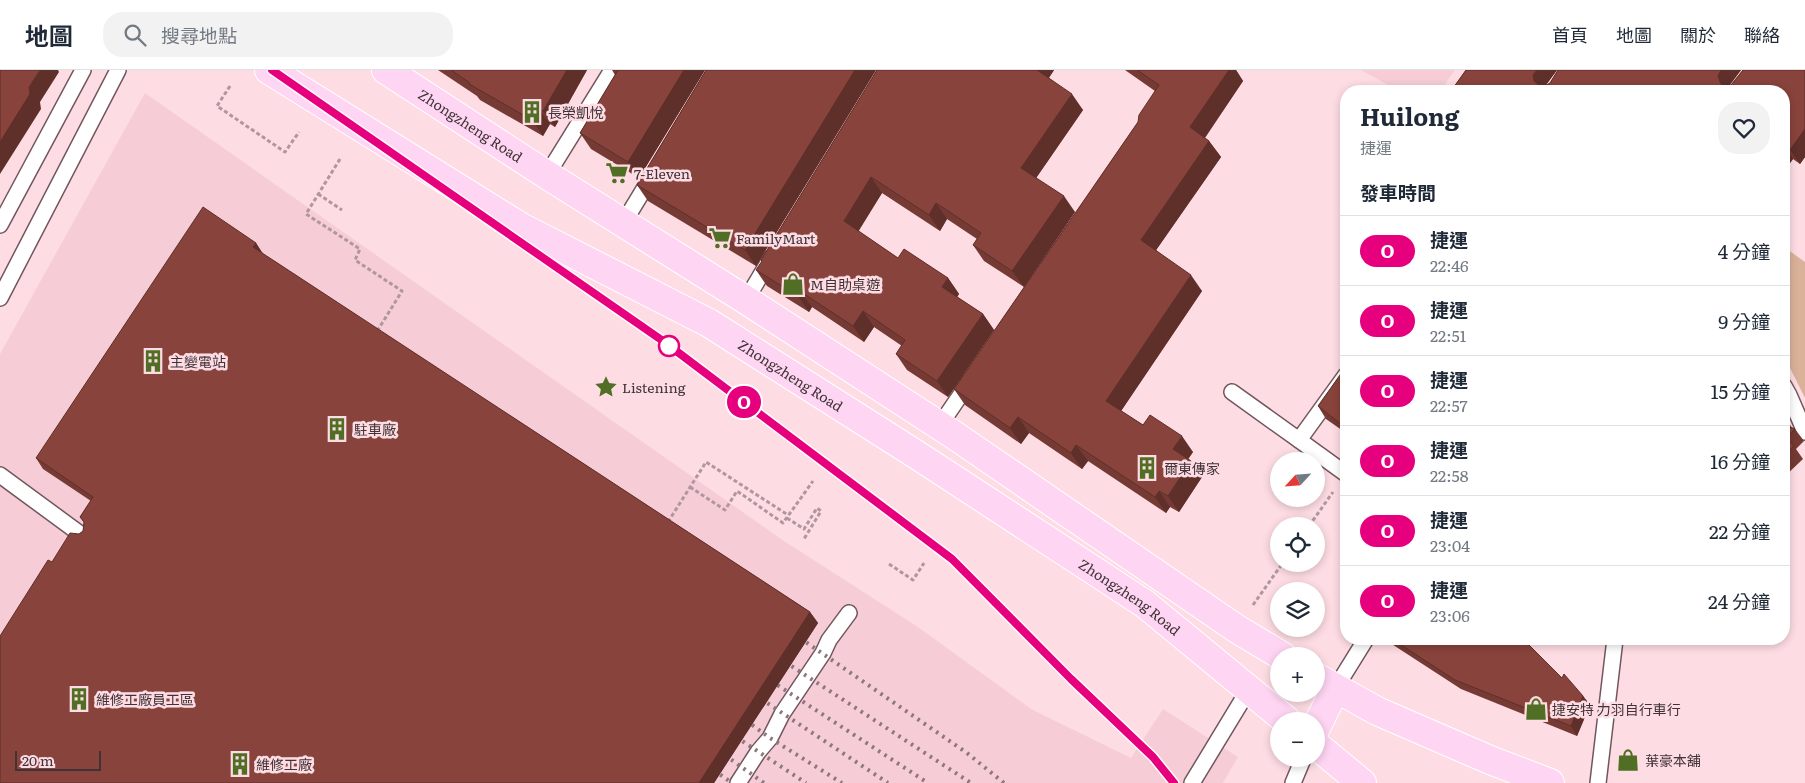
<!DOCTYPE html>
<html lang="zh-TW">
<head>
<meta charset="utf-8">
<style>
  body { margin:0; font-family:Literata,"Noto Sans TC",serif; background:#f2f2f3; color:#1f2937; height:100vh; display:flex; flex-direction:column; font-size:19px; white-space:nowrap }
  * { box-sizing:border-box; margin:0 }
  p { font-size:16px; color:#747a83 }
  .icon { flex:none; width:28px; height:28px; fill:none; stroke:currentColor; stroke-width:2; stroke-linecap:round; stroke-linejoin:round }
  .map { position:relative; flex:1; overflow:hidden }
  .drawer { position:absolute; left:1340px; top:15px; width:450px; height:560px; display:flex; flex-direction:column; background:#fff; border-radius:20px; box-shadow:0 2px 8px #0003 }
  .drawer>* { flex:none }
  .badge { padding:0 10px; border-radius:16px; font-size:18px; line-height:32px }
  .needle { width:32px; rotate:244deg }
  .buttons { position:absolute; left:1270px; top:382px; display:grid; gap:10px }
  .buttons a { display:grid; place-items:center; width:55px; height:55px; border-radius:50%; background:#fff; box-shadow:0 2px 8px #0003; font-size:25px }
  .scale { position:absolute; left:15px; bottom:12px; width:86px; box-sizing:border-box; padding-left:5px; border:2px solid #403336; border-top:0; font-size:14px; line-height:18px; white-space:nowrap; color:#403336; -webkit-text-stroke:4px #fedce4; paint-order:stroke }
  .map>.badge { position:absolute; translate:-50% -50%; box-shadow:0 0 0 2px #fff }
  h2 { padding:0 20px; font-size:19px; line-height:45px }
  .round { display:grid; place-items:center; flex:none; width:52px; height:52px; border-radius:20px; background:#f2f2f3 }
  .headline { display:flex; align-items:center; justify-content:space-between; height:85px; padding:0 20px }
  h1 { font-size:24px; font-weight:700; line-height:38px }
  ul { padding:0; list-style:none }
  li { display:flex; align-items:center; gap:15px; height:70px; padding:0 20px; border-top:1px solid #e0e1e3 }
  li div { flex:1 }
  li b { display:block; font-size:19px }
  li em { font-style:normal }
  li .badge { min-width:55px; font-weight:700; text-align:center }
  header { display:flex; align-items:center; gap:30px; box-sizing:border-box; height:70px; padding:0 25px; background:#fff; border-bottom:1px solid #e0e1e3 }
  header strong { font-size:24px }
  nav { display:flex; gap:28px; margin-inline-start:auto; font-size:18px }
  .search { width:350px; height:45px; background:#f2f2f3; display:flex; align-items:center; gap:12px; box-sizing:border-box; padding:0 18px; border-radius:20px; color:#747a83; font-size:19px }
  .map>svg:first-child { display:block }
  .built { fill:#f6cdd7 }
  .green { fill:#dab29a }
  .lines { fill:none; stroke-linecap:round; stroke-linejoin:round }
  .service-casing { stroke:#72565d; stroke-width:18 }
  .primary-casing { stroke:#fff; stroke-width:30 }
  .path { stroke:#b1979d; stroke-width:3; stroke-dasharray:4 2.5; stroke-linecap:butt }
  .service { stroke:#fff; stroke-width:15 }
  .primary { stroke:#fed5f3; stroke-width:28 }
  .rail { stroke:#8d777c; stroke-width:4; stroke-dasharray:2.5 5; stroke-linecap:butt }
  .wall { fill:#753a34 }
  .shaded-wall { fill:#5f2f2a }
  .building { fill:#88433c; stroke:#5f2f2a }
  .line-casing { stroke:#fff; stroke-width:11 }
  .line { stroke:#e6007e; stroke-width:8 }
  .stop-dot { fill:#fff; stroke:#e6007e; stroke-width:2.5 }
  .labels { text-anchor:middle; dominant-baseline:central; stroke-width:5; stroke-linejoin:round; paint-order:stroke }
  .poi-label { font-size:14px; fill:#403336; stroke:#fedce4; text-anchor:start }
  .street-label { font-size:14px; fill:#403336; stroke:#fedce4 }
</style>
</head>
<body>
<header>
<strong>地圖</strong>
<div class="search"><svg class="icon" aria-label="search" viewBox="0 0 24 24"><circle cx="10" cy="10" r="6"/><path d="M15 15l6 6"/></svg>搜尋地點</div>
<nav><a>首頁</a><a>地圖</a><a>關於</a><a>聯絡</a></nav>
</header>
<div class="map">
<svg width="1805" height="713" viewBox="0 0 1805 713">
  <rect width="100%" height="100%" fill="#fedce4"/>
  <!-- built -->
  <g class="built">
    <polygon points="1361,0 1455,0 1440,21 1399,21"/>
    <polygon points="145,23 784,471 918,557 1031,639 1131,688 1163,639 1238,687 1223,713 0,713 0,284"/>
  </g>
  <!-- green -->
  <polygon class="green" points="1784,177 1805,192 1805,328 1784,286"/>
  <g class="lines">
    <defs>
      <g id="service">
        <polyline points="547,105 612,0"/>
        <polyline points="624,152 652,106"/>
        <polyline points="0,155 83,0"/>
        <polyline points="0,228 118,0"/>
        <polyline points="746,230 771,188"/>
        <polyline points="1346,305 1299,370 1346,404"/>
        <polyline points="1784,316 1789,325 1805,362"/>
        <polyline points="1232,322 1299,370"/>
        <polyline points="940,355 970,311"/>
        <polyline points="0,405 83,466"/>
        <polyline points="1335,619 1366,569"/>
        <polyline points="738,713 758,682 770,668 782,644 823,583 829,570 849,543"/>
        <polyline points="1192,713 1249,619"/>
        <polyline points="1293,713 1303,689"/>
        <polyline points="1598,713 1615,569"/>
      </g>
      <g id="primary">
        <path id="s1" d="M269 0 521 157 709 253 917 385 1145 534 1287 651"/>
        <path id="s2" d="M386 0 547 105 746 230 954 365 1237 559 1282 586"/>
        <polyline points="1316,607 1377,641 1490,690 1550,713"/>
        <polyline points="1316,658 1335,619"/>
        <polyline points="1316,675 1362,713"/>
      </g>
    </defs>
    <!-- service casing -->
    <use href="#service" class="service-casing"/>
    <!-- primary casing -->
    <use href="#primary" class="primary-casing"/>
    <!-- path -->
    <g class="path">
      <polyline points="230,16 217,36 285,82 299,62"/>
      <polyline points="340,89 306,144 360,179 355,190 402,221 376,263"/>
      <polyline points="318,124 342,140"/>
      <polyline points="690,417 725,440 737,421 783,453 813,411"/>
      <polyline points="787,448 804,459 817,438 821,441 804,469"/>
      <polyline points="668,452 706,392 788,445"/>
      <polyline points="1309,456 1333,422"/>
      <polyline points="889,494 913,510 924,493"/>
      <polyline points="1253,535 1282,494"/>
    </g>
    <!-- service -->
    <use href="#service" class="service"/>
    <!-- primary -->
    <use href="#primary" class="primary"/>
    <!-- rail -->
    <g class="rail">
      <polyline points="794,564 967,683 1004,713"/>
      <polyline points="779,588 971,713"/>
      <polyline points="765,607 928,713"/>
      <polyline points="755,625 888,713"/>
      <polyline points="740,646 770,668 842,713"/>
      <polyline points="730,663 806,713"/>
      <polyline points="719,681 764,713"/>
      <polyline points="708,696 732,713"/>
    </g>
  </g>
  <!-- wall -->
  <g class="wall">
    <polygon points="438,0 587,0 555,57 550,54 543,66 480,30 477,26"/>
    <polygon points="612,0 705,0 639,108 591,79 580,63 615,5"/>
    <polygon points="706,0 876,0 756,196 648,131 637,115"/>
    <polygon points="877,0 1054,0 1049,8 1083,40 1036,108 1075,142 1024,217 984,191 973,175 977,169 947,149 940,161 882,123 858,161 898,188 948,208 959,224 957,227 983,244 994,260 948,327 907,300 896,284 902,276 874,257 864,272 812,237 809,242 767,216 756,200 762,192 761,190"/>
    <polygon points="1125,0 1236,0 1243,11 1205,68 1209,71 1221,87 1156,180 1202,221 1121,341 1143,355 1193,382 1188,389 1202,407 1179,442 1170,437 1166,443 1088,391 1082,399 1029,363 1021,374 965,335 954,319 1138,52 1155,21"/>
    <polygon points="1466,0 1557,0 1546,15 1550,13 1558,0 1741,0 1729,16 1731,15 1743,0 1805,0 1805,87 1800,94 1793,89 1784,101 1784,21 1451,21"/>
    <polygon points="256,173 263,184 810,542 818,553 714,713 0,713 52,492 79,464 83,461 84,452 80,447 91,431 43,399 36,388"/>
    <polygon points="1346,289 1346,363 1326,349 1318,336 1345,298"/>
    <polygon points="1784,346 1792,358 1795,359 1804,371 1796,379 1803,389 1784,407"/>
    <polygon points="1384,569 1523,569 1562,608 1583,626 1590,635 1577,666 1461,619"/>
  </g>
  <!-- shaded-wall -->
  <g class="shaded-wall">
    <polygon points="40,0 58,0 59,2 40,32 41,39 0,104 0,72 29,17"/>
    <polygon points="567,0 587,0 555,57 543,41"/>
    <polygon points="684,0 705,0 639,108 628,92"/>
    <polygon points="855,0 876,0 756,196 745,180"/>
    <polygon points="1036,0 1054,0 1045,13"/>
    <polygon points="1229,0 1236,0 1243,11 1201,73 1190,57"/>
    <polygon points="1537,0 1557,0 1543,19 1534,11 1533,5"/>
    <polygon points="1721,0 1741,0 1729,16 1728,21 1721,14 1718,6"/>
    <polygon points="1072,24 1083,40 1032,114 1021,98"/>
    <polygon points="539,39 550,54 543,66 532,50"/>
    <polygon points="1805,59 1805,87 1800,94 1790,80"/>
    <polygon points="1209,71 1221,87 1152,186 1141,170"/>
    <polygon points="1784,76 1793,89 1784,101"/>
    <polygon points="871,107 882,123 855,167 844,151"/>
    <polygon points="1064,126 1075,142 1024,217 1012,201"/>
    <polygon points="936,133 947,149 940,161 929,145"/>
    <polygon points="256,173 263,184 260,188 253,177"/>
    <polygon points="1191,205 1202,221 1117,347 1106,331"/>
    <polygon points="948,208 959,224 953,233 942,217"/>
    <polygon points="801,222 812,237 809,242 798,226"/>
    <polygon points="863,241 874,257 864,272 853,256"/>
    <polygon points="983,244 994,260 948,327 937,311"/>
    <polygon points="1018,347 1029,363 1021,374 1010,358"/>
    <polygon points="1182,366 1193,382 1184,395 1173,379"/>
    <polygon points="1076,375 1088,391 1082,399 1071,383"/>
    <polygon points="1191,391 1202,407 1179,442 1168,426"/>
    <polygon points="1159,421 1170,437 1166,443 1155,427"/>
    <polygon points="810,542 818,553 714,713 699,713"/>
    <polygon points="1583,626 1590,635 1577,666 1571,656"/>
  </g>
  <!-- building -->
  <g class="building">
    <polygon points="0,0 40,0 29,17 30,24 0,72"/>
    <polygon points="451,0 567,0 543,41 539,39 532,50 469,14 470,13"/>
    <polygon points="618,0 684,0 628,92 580,63"/>
    <polygon points="706,0 855,0 745,180 637,115"/>
    <polygon points="877,0 1037,0 1072,24 1021,98 1064,126 1012,201 973,175 981,163 936,133 929,145 871,107 844,151 898,188 904,179 948,208 942,217 983,244 937,311 896,284 905,270 863,241 853,256 801,222 798,226 756,200 762,191 761,190"/>
    <polygon points="1137,0 1229,0 1190,57 1209,71 1141,170 1191,205 1106,331 1143,355 1150,345 1182,366 1173,379 1191,391 1168,426 1159,421 1155,427 1076,375 1071,383 1018,347 1010,358 954,319 1138,52 1139,45 1159,15"/>
    <polygon points="1466,0 1537,0 1533,5 1534,11 1540,16 1545,16 1550,13 1558,0 1721,0 1718,6 1721,14 1726,16 1731,15 1743,0 1805,0 1805,59 1790,80 1784,76 1784,21 1451,21"/>
    <polygon points="203,137 256,173 253,177 810,542 699,713 0,713 0,566 48,490 52,492 70,463 79,464 83,461 84,452 80,447 93,427 36,388"/>
    <polygon points="1346,289 1346,358 1318,336 1345,298"/>
    <polygon points="1784,346 1790,357 1795,359 1786,368 1794,376 1784,387"/>
    <polygon points="1392,569 1523,569 1562,608 1564,604 1583,626 1571,656 1455,610"/>
  </g>
  <g class="lines">
    <defs>
      <polyline id="line" points="272,0 663,271 952,489 1071,609 1153,687 1174,713"/>
    </defs>
    <!-- line casing -->
    <use href="#line" class="line-casing"/>
    <!-- line -->
    <use href="#line" class="line"/>
  </g>
  <!-- icons -->
  <defs>
    <symbol id="building-bare" viewBox="-9 -9 18 18"><path d="M-4-6H4V6H1V3H-1V6H-4ZM-2.5-4.3h1.7v1.8h-1.7ZM.8-4.3h1.7v1.8H.8ZM-2.5-1h1.7V.8h-1.7ZM.8-1h1.7V.8H.8Z" fill="#506f25" stroke="#fedce4" stroke-width="2.5" paint-order="stroke"/></symbol>
    <symbol id="supermarket-bare" viewBox="-9 -9 18 18"><path d="M-6-5.5h2.5l.6 2H6L4.5 2H-2.5L-4.4-4H-6ZM-1.5 3.2a1.3 1.3 0 1 0 .1 0ZM3 3.2a1.3 1.3 0 1 0 .1 0Z" fill="#506f25" stroke="#fedce4" stroke-width="2.5" paint-order="stroke"/></symbol>
    <symbol id="shop-bare" viewBox="-9 -9 18 18"><path d="M-5-2.5h2.3a2.7 3.5 0 0 1 5.4 0H5L5.5 6h-11ZM-1.5-2.5h3a1.5 2.3 0 0 0-3 0Z" fill="#506f25" stroke="#fedce4" stroke-width="2.5" paint-order="stroke"/></symbol>
    <symbol id="sight-bare" viewBox="-9 -9 18 18"><path d="M0-6L1.8-2.2L6-1.7L2.9 1.2L3.7 5.4L0 3.3L-3.7 5.4L-2.9 1.2L-6-1.7L-1.8-2.2Z" fill="#506f25" stroke="#fedce4" stroke-width="2.5" paint-order="stroke"/></symbol>
  </defs>
  <g fill-rule="evenodd">
    <use href="#building-bare" x="516" y="26" width="32" height="32"/>
    <use href="#supermarket-bare" x="601" y="87" width="32" height="32"/>
    <use href="#supermarket-bare" x="704" y="152" width="32" height="32"/>
    <use href="#shop-bare" x="777" y="198" width="32" height="32"/>
    <use href="#building-bare" x="137" y="275" width="32" height="32"/>
    <use href="#sight-bare" x="590" y="301" width="32" height="32"/>
    <use href="#building-bare" x="321" y="343" width="32" height="32"/>
    <use href="#building-bare" x="1131" y="382" width="32" height="32"/>
    <use href="#building-bare" x="63" y="613" width="32" height="32"/>
    <use href="#shop-bare" x="1520" y="623" width="32" height="32"/>
    <use href="#shop-bare" x="1612" y="674" width="32" height="32"/>
    <use href="#building-bare" x="224" y="678" width="32" height="32"/>
  </g>
  <!-- markers -->
  <circle class="stop-dot" cx="669" cy="276" r="10"/>
  <g class="labels">
    <!-- poi labels -->
    <g class="poi-label">
      <text x="548" y="42">長榮凱悅</text>
      <text x="634" y="103">7-Eleven</text>
      <text x="736" y="168">FamilyMart</text>
      <text x="810" y="214">M自助桌遊</text>
      <text x="170" y="291">主變電站</text>
      <text x="622" y="317">Listening</text>
      <text x="354" y="359">駐車廠</text>
      <text x="1164" y="398">爾東傳家</text>
      <text x="96" y="629">維修工廠員工區</text>
      <text x="1552" y="639">捷安特 力羽自行車行</text>
      <text x="1645" y="690">葉豪本舖</text>
      <text x="256" y="694">維修工廠</text>
    </g>
    <!-- street labels -->
    <g class="street-label">
      <text stroke="none"><textPath href="#s2" startOffset="101">Zhongzheng Road</textPath></text>
      <text stroke="none"><textPath href="#s1" startOffset="605">Zhongzheng Road</textPath></text>
      <text stroke="none"><textPath href="#s1" startOffset="1010">Zhongzheng Road</textPath></text>
    </g>
  </g>
</svg>
<div class="buttons">
<a><svg class="needle" viewBox="-14 -14 28 28"><path d="M0-13l5 13h-10z" fill="#e53935"/><path d="M0 13l5-13h-10z" fill="#747a83"/></svg></a>
<a><svg class="icon" aria-label="locate" viewBox="0 0 24 24"><circle cx="12" cy="12" r="6"/><path d="M12 2v4M12 18v4M2 12h4M18 12h4"/></svg></a>
<a><svg class="icon" aria-label="layers" viewBox="0 0 24 24"><path d="M12 4l9 5-9 5-9-5zM3 14l9 5 9-5"/></svg></a>
<a>+</a>
<a>−</a>
</div>
<div class="scale">20 m</div>
<b class="badge" style="left:744px;top:332px;background:#e6007e;color:#fff">O</b>
<section class="drawer">
<div class="headline"><div><h1>Huilong</h1><p>捷運</p></div><a class="round"><svg class="icon" aria-label="heart" viewBox="0 0 24 24"><path d="M12 20l-8-8c-3-5 5-10 8-4 3-6 11-1 8 4z"/></svg></a></div>
<h2>發車時間</h2>
<ul>
<li><span class="badge" style="background:#e6007e;color:#fff">O</span><div><b>捷運</b><p>22:46</p></div><em>4 分鐘</em></li>
<li><span class="badge" style="background:#e6007e;color:#fff">O</span><div><b>捷運</b><p>22:51</p></div><em>9 分鐘</em></li>
<li><span class="badge" style="background:#e6007e;color:#fff">O</span><div><b>捷運</b><p>22:57</p></div><em>15 分鐘</em></li>
<li><span class="badge" style="background:#e6007e;color:#fff">O</span><div><b>捷運</b><p>22:58</p></div><em>16 分鐘</em></li>
<li><span class="badge" style="background:#e6007e;color:#fff">O</span><div><b>捷運</b><p>23:04</p></div><em>22 分鐘</em></li>
<li><span class="badge" style="background:#e6007e;color:#fff">O</span><div><b>捷運</b><p>23:06</p></div><em>24 分鐘</em></li>
</ul>
</section>
</div>
</body>
</html>
